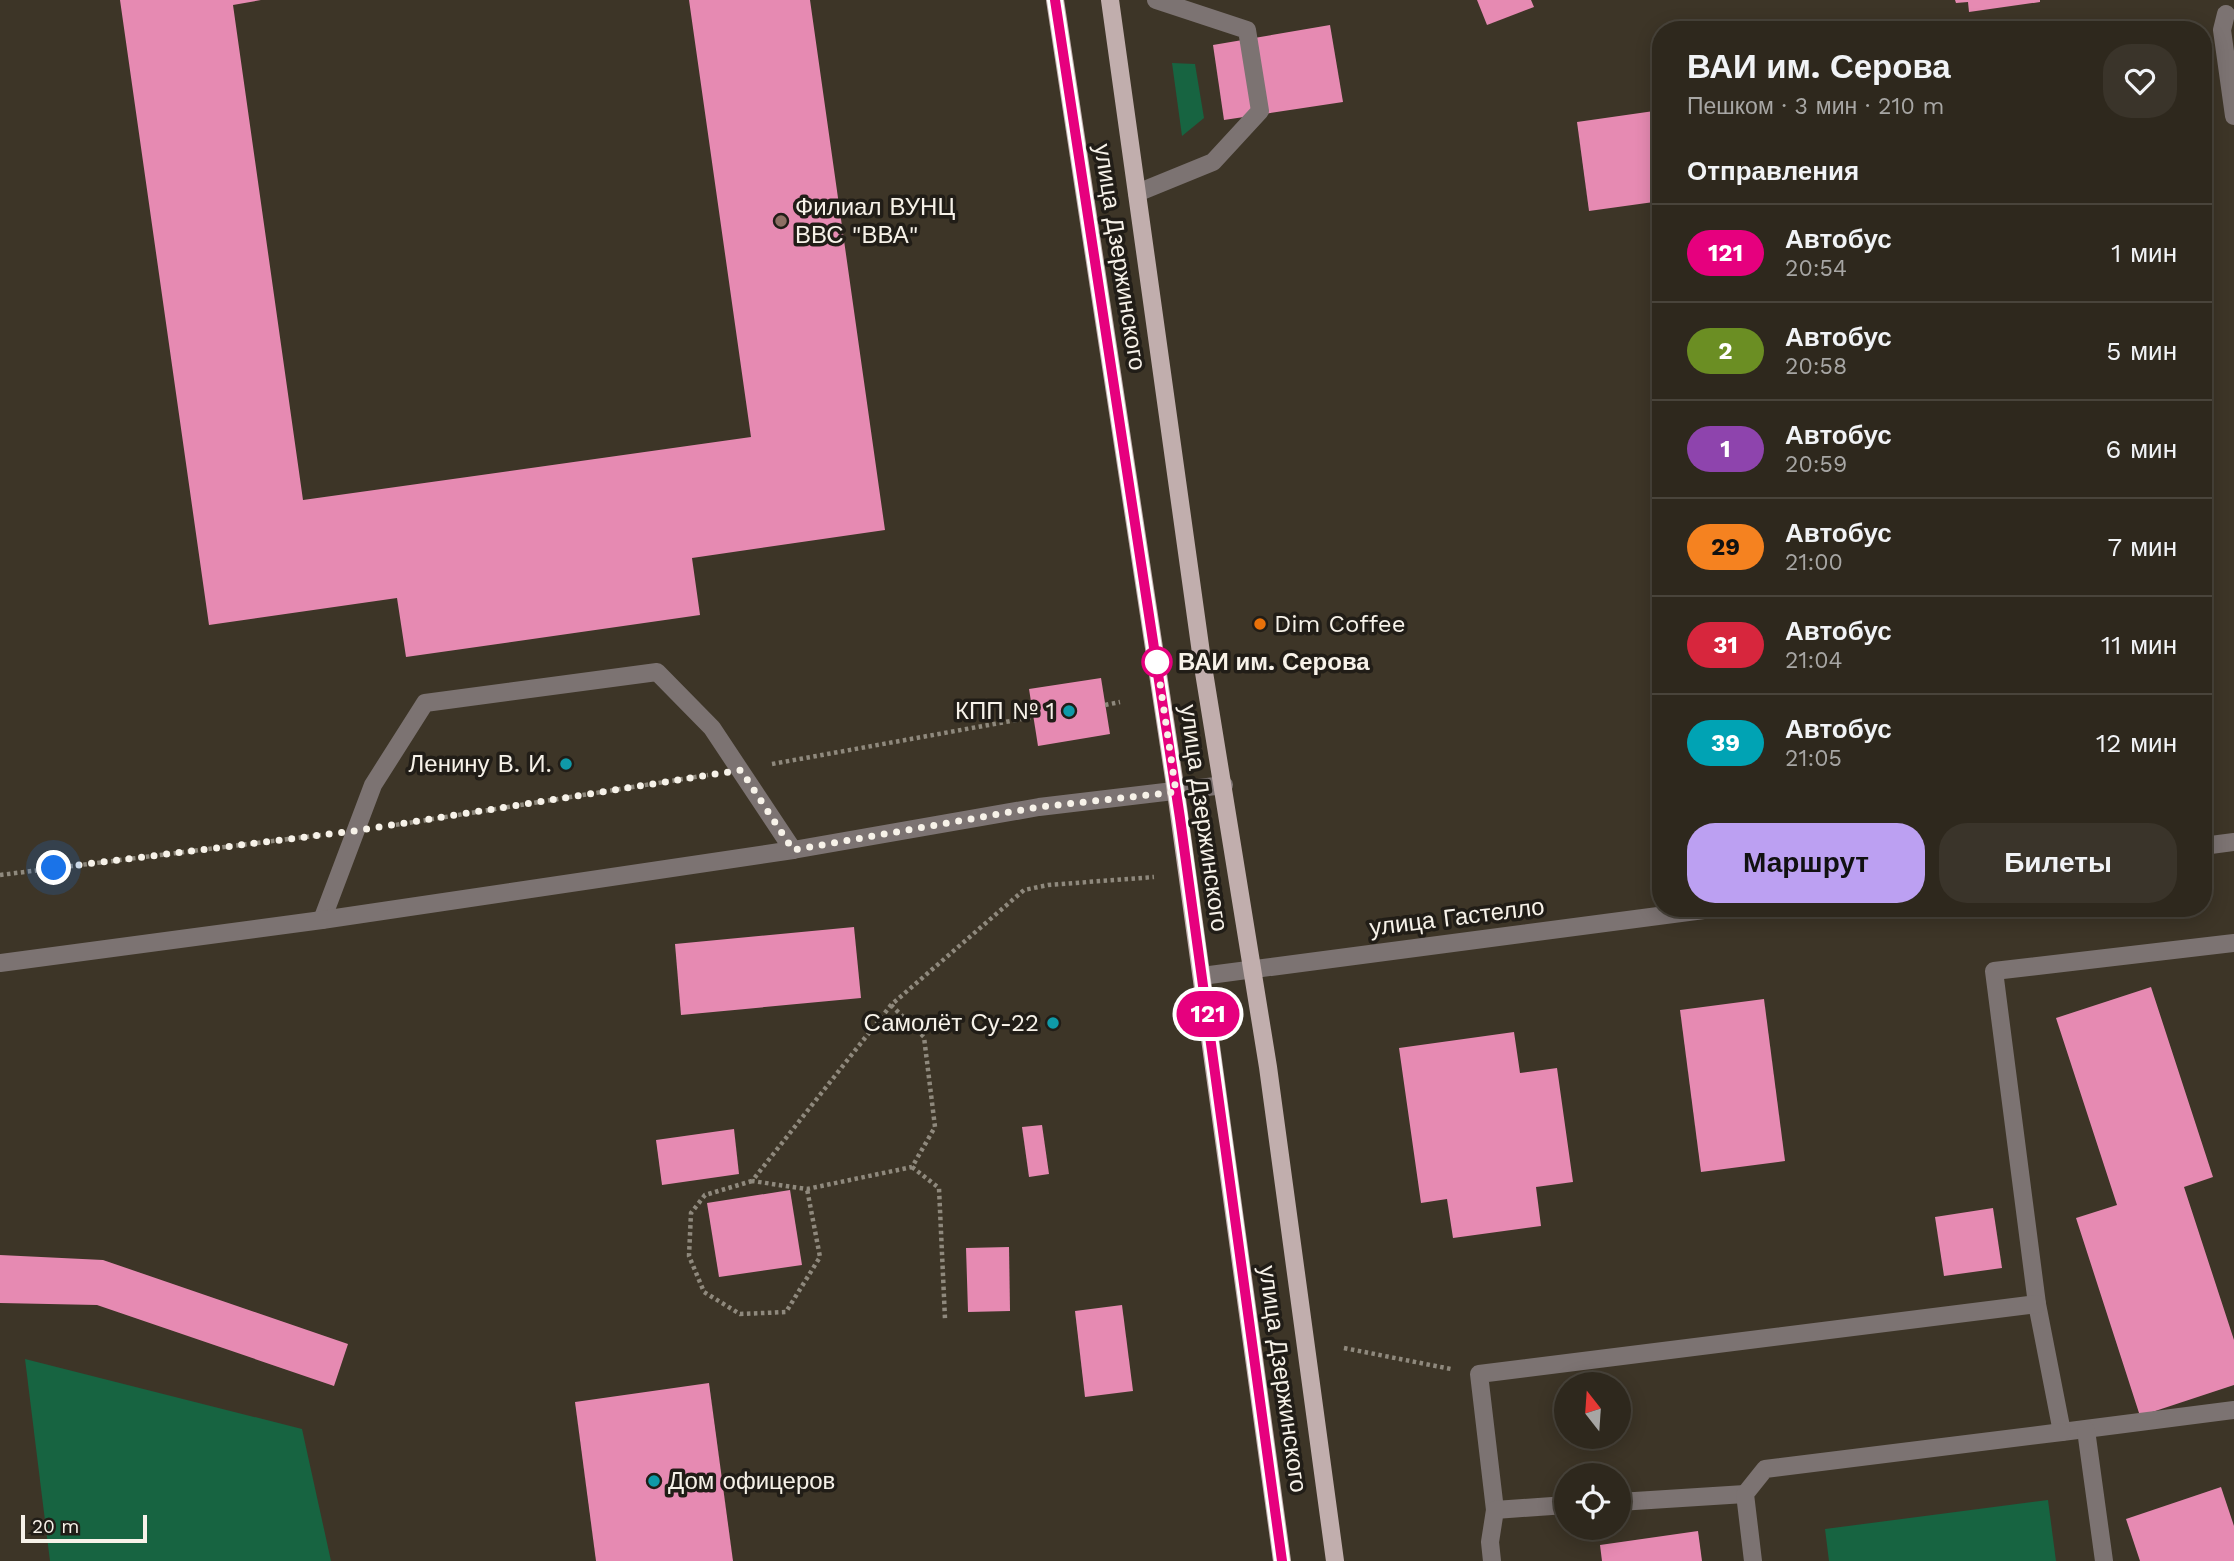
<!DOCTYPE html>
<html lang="ru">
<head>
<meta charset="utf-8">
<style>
  body { margin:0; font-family:"Work Sans",sans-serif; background:#3a342a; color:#f1f3f6; height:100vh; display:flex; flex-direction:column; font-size:26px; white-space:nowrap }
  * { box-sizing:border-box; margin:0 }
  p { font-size:23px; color:#a7a6a4 }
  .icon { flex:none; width:38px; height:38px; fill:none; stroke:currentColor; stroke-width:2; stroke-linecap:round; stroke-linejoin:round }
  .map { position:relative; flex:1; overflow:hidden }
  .sheet { position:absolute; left:1652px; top:21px; width:560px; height:896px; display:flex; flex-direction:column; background:#2e281d; border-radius:28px; box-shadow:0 4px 18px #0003,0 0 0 2px #49443b }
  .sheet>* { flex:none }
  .badge { padding:0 14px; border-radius:23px; font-size:24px; line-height:46px }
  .needle { width:46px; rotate:343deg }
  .controls { position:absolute; left:1554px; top:1372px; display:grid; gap:14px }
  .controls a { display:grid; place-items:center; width:77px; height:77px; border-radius:50%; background:#2e281d; box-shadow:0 4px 18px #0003,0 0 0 2px #49443b; font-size:35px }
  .scale { position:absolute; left:21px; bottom:18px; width:126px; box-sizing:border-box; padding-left:7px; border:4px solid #f7f2e9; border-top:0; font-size:19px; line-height:24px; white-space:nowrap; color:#f7f2e9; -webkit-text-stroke:5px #211d17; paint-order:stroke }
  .you { position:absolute; width:35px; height:35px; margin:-18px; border:5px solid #fff; border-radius:50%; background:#1a73e8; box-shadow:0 0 0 10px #1a73e833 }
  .map>.badge { position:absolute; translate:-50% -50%; box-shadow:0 0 0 4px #fff }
  h2 { padding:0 35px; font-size:26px; line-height:63px }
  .round { display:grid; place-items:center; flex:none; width:74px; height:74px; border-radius:28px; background:#3a342a }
  .head { display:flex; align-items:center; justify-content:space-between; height:119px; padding:0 35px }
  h1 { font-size:33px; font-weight:700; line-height:52px }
  .button { display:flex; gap:14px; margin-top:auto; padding:14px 35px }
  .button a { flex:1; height:80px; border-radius:28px; background:#bca0f2; color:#111; font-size:28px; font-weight:700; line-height:80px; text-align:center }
  .button a+a { background:#3a342a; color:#f1f3f6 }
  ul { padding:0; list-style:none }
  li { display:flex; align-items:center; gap:21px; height:98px; padding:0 35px; border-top:2px solid #49443b }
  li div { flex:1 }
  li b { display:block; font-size:26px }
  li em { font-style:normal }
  li .badge { min-width:77px; font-weight:700; text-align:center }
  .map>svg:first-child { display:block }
  .green { fill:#176441 }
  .building { fill:#e68ab2 }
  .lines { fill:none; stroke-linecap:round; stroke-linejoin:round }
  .path { stroke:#8f897d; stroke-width:4.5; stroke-dasharray:3.5 3.5; stroke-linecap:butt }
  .service { stroke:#7c7372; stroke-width:18 }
  .minor { stroke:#7c7372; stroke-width:18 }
  .tertiary { stroke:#7c7372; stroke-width:18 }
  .primary { stroke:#c1aead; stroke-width:18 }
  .line-casing { stroke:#fff; stroke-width:16 }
  .line { stroke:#e6007e; stroke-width:10 }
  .walk { stroke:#f7f2e9; stroke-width:7; stroke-dasharray:0 12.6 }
  .education-dot { fill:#8d6e63; stroke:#211d17; stroke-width:2.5 }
  .food-dot { fill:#e8710a; stroke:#211d17; stroke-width:2.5 }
  .stop-dot { fill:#fff; stroke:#e6007e; stroke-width:3.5 }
  .culture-dot { fill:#0f9aa8; stroke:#211d17; stroke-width:2.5 }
  .labels { text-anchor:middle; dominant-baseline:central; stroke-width:7; stroke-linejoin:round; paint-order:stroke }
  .poi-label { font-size:24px; fill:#f7f2e9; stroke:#211d17; text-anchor:start }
  .street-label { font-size:24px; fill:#f7f2e9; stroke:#211d17 }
  .stop-label { font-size:24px; font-weight:bold; fill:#f7f2e9; stroke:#211d17; text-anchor:start }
</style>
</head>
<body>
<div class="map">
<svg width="2234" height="1561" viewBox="0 0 2234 1561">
  <rect width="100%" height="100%" fill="#3d3527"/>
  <!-- green -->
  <g class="green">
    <polygon points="1172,63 1195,64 1204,118 1182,136"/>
    <polygon points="25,1359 302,1429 331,1561 50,1561"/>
    <polygon points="2048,1500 2056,1561 1829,1561 1825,1529"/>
  </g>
  <!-- building -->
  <g class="building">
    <polygon points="120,0 261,0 233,5 303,500 751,437 689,0 810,0 885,530 692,558 700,615 406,657 397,598 209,625"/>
    <polygon points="1477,0 1531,0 1534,7 1487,25"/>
    <polygon points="1955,0 2040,0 2040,2 1969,12 1968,2 1956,3"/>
    <polygon points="1330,25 1343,102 1224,120 1213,45"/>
    <polygon points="1661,110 1661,201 1589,211 1577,122"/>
    <polygon points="2203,464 2211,506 2203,507"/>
    <polygon points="1101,678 1110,734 1038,746 1029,689"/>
    <polygon points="854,927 861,998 681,1015 675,944"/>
    <polygon points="2151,987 2213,1177 2184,1187 2234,1340 2234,1385 2140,1416 2076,1218 2117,1205 2056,1018"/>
    <polygon points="1764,999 1785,1161 1701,1172 1680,1010"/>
    <polygon points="1514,1032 1520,1073 1557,1068 1573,1182 1536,1187 1541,1226 1453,1238 1447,1199 1421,1203 1399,1048"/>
    <polygon points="1042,1125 1049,1174 1029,1177 1022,1127"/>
    <polygon points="734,1129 739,1174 662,1185 656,1140"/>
    <polygon points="790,1190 802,1265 719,1277 707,1203"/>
    <polygon points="1993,1208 2002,1268 1944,1276 1935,1217"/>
    <polygon points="1009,1247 1010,1311 968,1312 966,1248"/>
    <polygon points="0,1255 103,1260 348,1344 334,1386 97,1305 0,1303"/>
    <polygon points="1122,1305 1133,1391 1085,1397 1075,1311"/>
    <polygon points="709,1383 733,1561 596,1561 575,1402"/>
    <polygon points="2221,1487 2234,1526 2234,1561 2140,1561 2126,1519"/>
    <polygon points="1698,1531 1702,1561 1602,1561 1600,1545"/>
  </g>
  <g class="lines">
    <!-- path -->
    <g class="path">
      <polyline points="1105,705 1120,702"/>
      <polyline points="772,764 1033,717"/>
      <polyline points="389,826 708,775"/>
      <polyline points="0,875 321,835"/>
      <polyline points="891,1005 924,1037 935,1127 912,1167 807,1189 752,1181 891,1005 1024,890 1048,885 1154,877"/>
      <polyline points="912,1167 939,1188 945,1319"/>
      <polyline points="752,1181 705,1195 691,1213 689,1256 704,1292 740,1314 786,1312 820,1257 807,1189"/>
      <polyline points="1344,1348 1451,1369"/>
    </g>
    <!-- service -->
    <g class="service">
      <polyline points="1137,193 1213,162 1260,111 1247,30 1156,0"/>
      <polyline points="322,920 373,785 425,703 657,672 712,728 793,850"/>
      <polyline points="2234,943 1994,971 2037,1304 2062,1432 2234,1410"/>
      <polyline points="2086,1430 2104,1561"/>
      <polyline points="1619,1502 1745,1494"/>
      <polyline points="1495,1510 1479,1374 2037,1304"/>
      <polyline points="1492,1561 1490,1542 1495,1510 1566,1505"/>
      <polyline points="1753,1561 1745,1494 1765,1469 2062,1432"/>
    </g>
    <!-- minor -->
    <g class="minor">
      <polyline points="2226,14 2222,30 2234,116"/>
      <polyline points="0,963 322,920 793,850 1039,807 1224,785"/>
    </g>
    <!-- tertiary -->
    <g class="tertiary">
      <polyline points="2203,846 2234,842"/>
      <polyline points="1202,976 1719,908"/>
    </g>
    <!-- primary -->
    <g class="primary">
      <polyline points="1055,0 1176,792 1282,1561"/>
      <polyline points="1110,0 1202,660 1268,1067 1335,1561"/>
    </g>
  </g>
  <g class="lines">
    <defs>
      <polyline id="line" points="1055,0 1180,818 1282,1561"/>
    </defs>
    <!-- line casing -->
    <use href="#line" class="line-casing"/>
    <!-- line -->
    <use href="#line" class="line"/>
    <!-- walk -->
    <polyline class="walk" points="54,868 354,831 741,770 793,850 1039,807 1176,792 1156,656 1157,662"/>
  </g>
  <!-- markers -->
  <circle class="education-dot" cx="781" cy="221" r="7"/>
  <circle class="food-dot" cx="1260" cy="624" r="7"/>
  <circle class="stop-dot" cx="1157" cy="662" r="14"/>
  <g class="culture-dot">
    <circle cx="1069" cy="711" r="7"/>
    <circle cx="566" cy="764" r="7"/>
    <circle cx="1053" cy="1023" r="7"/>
    <circle cx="654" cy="1481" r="7"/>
  </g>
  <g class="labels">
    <!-- poi labels -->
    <g class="poi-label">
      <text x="795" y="207">Филиал ВУНЦ<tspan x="795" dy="28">ВВС "ВВА"</tspan></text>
      <text x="1274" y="624">Dim Coffee</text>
      <text x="1055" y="711" text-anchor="end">КПП № 1</text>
      <text x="552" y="764" text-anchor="end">Ленину В. И.</text>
      <text x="1039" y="1023" text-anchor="end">Самолёт Су-22</text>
      <text x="668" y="1481">Дом офицеров</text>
    </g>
    <!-- street labels -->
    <g class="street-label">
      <text transform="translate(1120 257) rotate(81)">улица Дзержинского</text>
      <text transform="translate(1204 818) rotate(82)">улица Дзержинского</text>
      <text transform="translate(1457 917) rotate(-7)">улица Гастелло</text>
      <text transform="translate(1283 1379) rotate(82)">улица Дзержинского</text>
    </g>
    <!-- stop labels -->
    <g class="stop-label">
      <text x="1178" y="662">ВАИ им. Серова</text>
    </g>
  </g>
</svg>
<div class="controls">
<a><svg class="needle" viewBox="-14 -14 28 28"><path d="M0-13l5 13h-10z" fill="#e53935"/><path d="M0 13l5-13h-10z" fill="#a7a6a4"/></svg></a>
<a><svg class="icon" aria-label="locate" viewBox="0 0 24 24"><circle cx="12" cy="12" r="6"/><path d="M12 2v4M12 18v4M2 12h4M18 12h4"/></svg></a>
</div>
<div class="scale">20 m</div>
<div class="you" style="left:54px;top:868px"></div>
<b class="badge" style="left:1208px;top:1014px;background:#e6007e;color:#fff">121</b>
<section class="sheet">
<div class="head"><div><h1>ВАИ им. Серова</h1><p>Пешком · 3 мин · 210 m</p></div><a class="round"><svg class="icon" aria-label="heart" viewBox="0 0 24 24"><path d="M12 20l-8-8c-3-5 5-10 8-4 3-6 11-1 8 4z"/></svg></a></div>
<h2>Отправления</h2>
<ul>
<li><span class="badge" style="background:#e6007e;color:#fff">121</span><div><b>Автобус</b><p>20:54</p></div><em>1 мин</em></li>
<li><span class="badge" style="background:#6b8e23;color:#fff">2</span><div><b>Автобус</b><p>20:58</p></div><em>5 мин</em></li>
<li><span class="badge" style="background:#8e44ad;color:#fff">1</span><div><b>Автобус</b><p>20:59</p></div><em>6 мин</em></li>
<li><span class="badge" style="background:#f58220;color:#111">29</span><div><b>Автобус</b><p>21:00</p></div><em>7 мин</em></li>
<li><span class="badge" style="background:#d7263d;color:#fff">31</span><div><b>Автобус</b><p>21:04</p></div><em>11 мин</em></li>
<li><span class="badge" style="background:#00a3b4;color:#fff">39</span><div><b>Автобус</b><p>21:05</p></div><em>12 мин</em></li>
</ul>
<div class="button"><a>Маршрут</a><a>Билеты</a></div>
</section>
</div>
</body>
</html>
